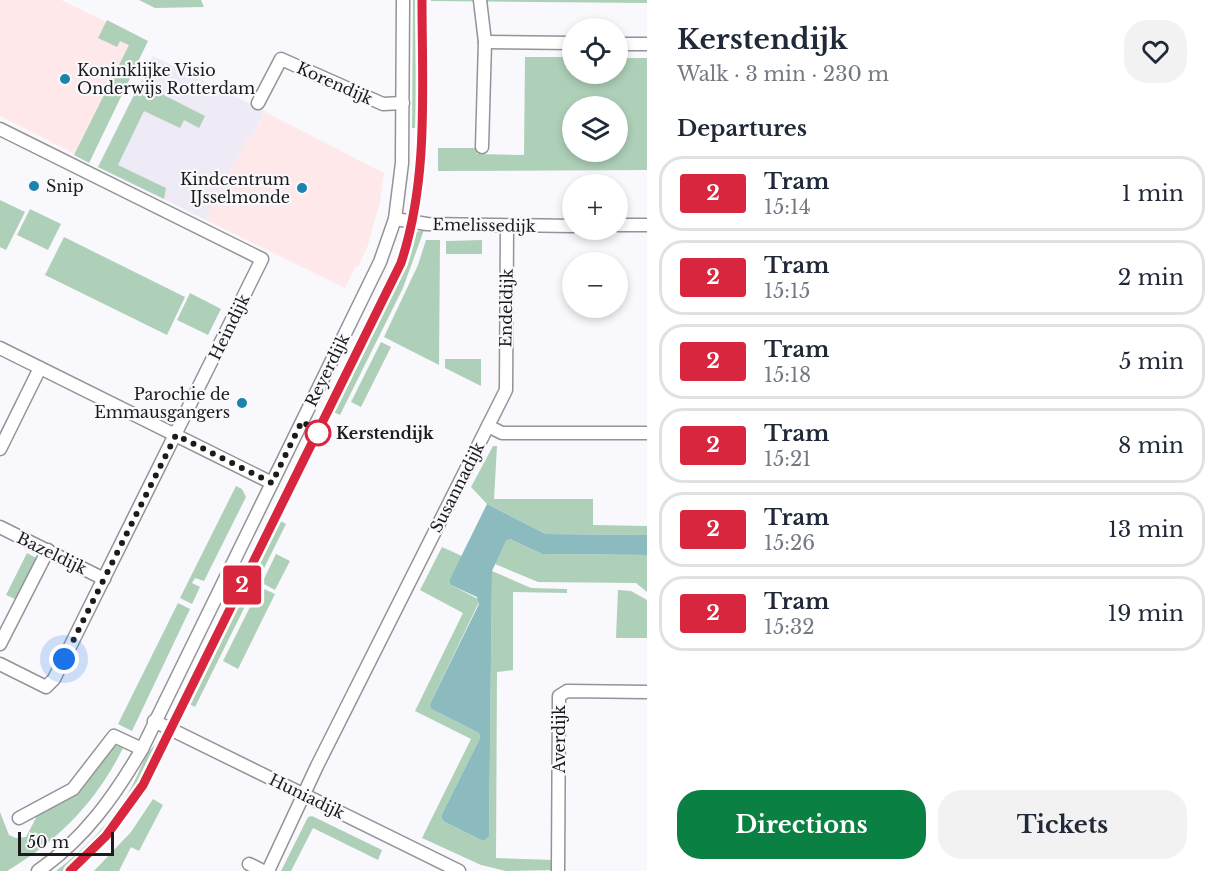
<!DOCTYPE html>
<html lang="en">
<head>
<meta charset="utf-8">
<style>
  body { margin:0; font-family:"Libre Baskerville",serif; background:#f2f2f3; color:#1f2937; height:100vh; display:flex; flex-direction:column; font-size:22px; white-space:nowrap }
  * { box-sizing:border-box; margin:0 }
  p { font-size:20px; color:#747a83 }
  .icon { flex:none; width:33px; height:33px; fill:none; stroke:currentColor; stroke-width:2; stroke-linecap:round; stroke-linejoin:round }
  .map { position:relative; flex:1; overflow:hidden }
  .sheet { display:flex; flex-direction:column; background:#fff; width:570px }
  .sheet>* { flex:none }
  .badge { padding:0 12px; border-radius:4px; font-size:21px; line-height:39px }
  .controls { position:absolute; left:562px; top:18px; display:grid; gap:12px }
  .controls a { display:grid; place-items:center; width:66px; height:66px; border-radius:50%; background:#fff; box-shadow:0 3px 9px #0003; font-size:30px }
  .scale { position:absolute; left:18px; bottom:15px; width:96px; box-sizing:border-box; padding-left:6px; border:3px solid #1b1b1c; border-top:0; font-size:16px; line-height:21px; white-space:nowrap; color:#1b1b1c; -webkit-text-stroke:4px #f9f8fc; paint-order:stroke }
  .you { position:absolute; width:30px; height:30px; margin:-15px; border:4px solid #fff; border-radius:50%; background:#1a73e8; box-shadow:0 0 0 9px #1a73e833 }
  .map>.badge { position:absolute; translate:-50% -50%; box-shadow:0 0 0 3px #fff }
  h2 { padding:0 30px; font-size:22px; line-height:54px }
  .round { display:grid; place-items:center; flex:none; width:63px; height:63px; border-radius:24px; background:#f2f2f3 }
  .head { display:flex; align-items:center; justify-content:space-between; height:102px; padding:0 30px }
  h1 { font-size:28px; font-weight:800; line-height:45px }
  .action { display:flex; gap:12px; margin-top:auto; padding:12px 30px }
  .action a { flex:1; height:69px; border-radius:24px; background:#0b8043; color:#fff; font-size:24px; font-weight:800; line-height:69px; text-align:center }
  .action a+a { background:#f2f2f3; color:#1f2937 }
  ul { padding:0; list-style:none }
  li { display:flex; align-items:center; gap:18px; height:75px; margin:0 12px 9px; padding:0 18px; border:3px solid #e0e1e3; border-radius:24px }
  li div { flex:1 }
  li b { display:block; font-size:22px }
  li em { font-style:normal }
  li .badge { min-width:66px; font-weight:700; text-align:center }
  main { display:flex; flex:1; min-height:0 }
  .map>svg:first-child { display:block }
  .built { fill:#efebf6 }
  .education { fill:#fee8ea }
  .green { fill:#aed0b8; fill-rule:evenodd }
  .water { fill:#8cbbbf }
  .lines { fill:none; stroke-linecap:round; stroke-linejoin:round }
  .minor-casing { stroke:#949397; stroke-width:15 }
  .minor { stroke:#fff; stroke-width:12 }
  .tram { stroke:#3e3e3f; stroke-width:1.5 }
  .line-casing { stroke:#fff; stroke-width:14 }
  .line { stroke:#d7263d; stroke-width:9 }
  .walk { stroke:#1b1b1c; stroke-width:6; stroke-dasharray:0 10.8 }
  .poi-dot { fill:#1c83ac; stroke:#f9f8fc; stroke-width:2 }
  .stop-dot { fill:#fff; stroke:#d7263d; stroke-width:3 }
  .labels { text-anchor:middle; dominant-baseline:central; stroke-width:4.5; stroke-linejoin:round; paint-order:stroke }
  .poi-label { font-size:16px; fill:#1b1b1c; stroke:#f9f8fc; text-anchor:start }
  .street-label { font-size:16px; fill:#1b1b1c; stroke:#f9f8fc }
  .stop-label { font-size:16px; font-weight:bold; fill:#1b1b1c; stroke:#f9f8fc; text-anchor:start }
</style>
</head>
<body>
<main>
<div class="map">
<svg width="647" height="871" viewBox="0 0 647 871">
  <rect width="100%" height="100%" fill="#f9f8fc"/>
  <!-- built -->
  <polygon class="built" points="153,56 265,111 251,139 247,138 206,220 98,167"/>
  <!-- education -->
  <g class="education">
    <polygon points="0,0 61,0 147,42 89,161 0,116"/>
    <polygon points="265,112 384,173 380,202 368,245 358,267 355,267 345,288 206,220 247,137 251,139"/>
  </g>
  <!-- green -->
  <g class="green">
    <polygon points="139,0 201,0 204,7 155,8"/>
    <polygon points="413,0 420,0 419,128 412,128"/>
    <polygon points="647,0 647,3 431,1 431,0"/>
    <polygon points="107,20 148,41 89,163 74,155 129,45 120,41 117,47 98,38"/>
    <path d="M525 57H573V74H618V58H647V170L438 171V148H476L477 154 524 155ZM573 106H618V152H573Z"/>
    <polygon points="140,83 205,116 199,128 184,120 180,128 144,111 118,165 166,188 164,199 98,167"/>
    <polygon points="0,200 25,212 6,250 0,247"/>
    <polygon points="30,209 61,224 48,250 17,235"/>
    <polygon points="424,230 403,288 340,415 327,409 390,281 407,234"/>
    <polygon points="64,237 185,297 167,335 45,275"/>
    <polygon points="426,240 440,240 439,365 384,337 418,265"/>
    <polygon points="482,240 482,254 446,254 446,241"/>
    <polygon points="190,293 221,309 208,335 177,320"/>
    <polygon points="381,342 391,347 361,407 351,402"/>
    <polygon points="445,359 481,359 481,386 445,368"/>
    <polygon points="493,446 497,446 494,499 593,499 593,525 647,526 647,535 546,534 487,504 471,487"/>
    <polygon points="236,486 242,489 246,497 204,581 195,578 192,583 200,587 192,604 180,598"/>
    <polygon points="273,517 286,524 195,707 182,700"/>
    <polygon points="510,539 542,554 647,555 647,592 636,583 538,582 495,564 506,541"/>
    <polygon points="442,547 462,556 449,581 451,585 480,600 430,704 431,709 479,733 480,738 441,816 443,821 483,841 489,837 492,571 531,588 567,589 567,593 513,592 513,670 497,672 496,858 554,860 553,870 506,871 481,865 422,838 471,739 415,711 463,613 420,590"/>
    <polygon points="27,553 38,559 17,600 6,595"/>
    <polygon points="276,554 290,561 275,590 262,583"/>
    <polygon points="260,587 275,594 238,669 223,661"/>
    <polygon points="618,590 631,591 647,600 647,638 616,638"/>
    <polygon points="178,603 190,609 132,731 118,724"/>
    <path d="M164 740C137 790 110 834 66 871H56C87 847 118 816 135 780 142 767 148 744 164 740Z"/>
    <path d="M114 745 123 748C97 801 58 841 7 871H0V812L9 835 16 838 26 837 38 814 79 789Z"/>
    <polygon points="153,799 163,805 139,851 131,847 119,871 94,871 131,832"/>
    <polygon points="312,816 382,850 378,860 313,828 291,871 281,871 308,817"/>
  </g>
  <!-- water -->
  <polygon class="water" points="487,504 546,534 647,535 647,555 542,554 510,539 506,541 492,571 489,837 483,841 443,821 441,816 480,738 479,733 431,709 430,704 479,604 477,597 451,585 449,581"/>
  <g class="lines">
    <defs>
      <g id="minor">
        <polyline points="480,0 485,42 482,147"/>
        <polyline points="485,42 573,43"/>
        <polyline points="618,44 647,44"/>
        <polyline points="258,103 281,59 383,104 403,103"/>
        <polyline points="0,129 262,259 54,679 46,687 0,664"/>
        <polyline points="395,219 427,224 573,226"/>
        <polyline points="618,225 647,225"/>
        <polyline points="0,348 272,483"/>
        <polyline points="488,426 502,433 647,433"/>
        <polyline points="0,449 40,368"/>
        <polyline points="0,527 104,579"/>
        <polyline points="0,644 48,550"/>
        <polyline points="154,721 459,871"/>
        <polyline points="19,818 73,789 114,736 142,749"/>
        <polyline points="249,864 263,871"/>
        <path d="M38 871C84 839 114 797 142 749L380 262 395 219 402 163 403 0"/>
        <polyline points="268,871 317,766 506,390 507,227"/>
        <polyline points="558,871 559,696 567,691 647,692"/>
      </g>
    </defs>
    <!-- minor casing -->
    <use href="#minor" class="minor-casing"/>
    <!-- minor -->
    <use href="#minor" class="minor"/>
    <!-- tram -->
    <path class="tram" d="M70 871 106 836 143 785 401 263C430 179 422 88 422 0"/>
  </g>
  <g class="lines">
    <defs>
      <path id="line" d="M70 871 106 836 143 785 401 263C429 178 422 88 422 0"/>
    </defs>
    <!-- line casing -->
    <use href="#line" class="line-casing"/>
    <!-- line -->
    <use href="#line" class="line"/>
    <!-- walk -->
    <polyline class="walk" points="64,659 176,435 272,483 302,421 318,433"/>
  </g>
  <!-- markers -->
  <g class="poi-dot">
    <circle cx="65" cy="79" r="6"/>
    <circle cx="34" cy="186" r="6"/>
    <circle cx="302" cy="188" r="6"/>
    <circle cx="242" cy="403" r="6"/>
  </g>
  <circle class="stop-dot" cx="318" cy="433" r="12"/>
  <g class="labels">
    <!-- poi labels -->
    <g class="poi-label">
      <text x="77" y="70">Koninklijke Visio<tspan x="77" dy="18">Onderwijs Rotterdam</tspan></text>
      <text x="290" y="179" text-anchor="end">Kindcentrum<tspan x="290" dy="18">IJsselmonde</tspan></text>
      <text x="46" y="186">Snip</text>
      <text x="230" y="394" text-anchor="end">Parochie de<tspan x="230" dy="18">Emmausgangers</tspan></text>
    </g>
    <!-- street labels -->
    <g class="street-label">
      <text transform="translate(335 83) rotate(24)">Korendijk</text>
      <text transform="translate(484 225) rotate(1)">Emelissedijk</text>
      <text transform="translate(506 308) rotate(-89)">Endeldijk</text>
      <text transform="translate(229 327) rotate(-64)">Heindijk</text>
      <text transform="translate(327 370) rotate(-64)">Reyerdijk</text>
      <text transform="translate(457 487) rotate(-63)">Susannadijk</text>
      <text transform="translate(52 553) rotate(26)">Bazeldijk</text>
      <text transform="translate(559 739) rotate(-90)">Averdijk</text>
      <text transform="translate(307 796) rotate(26)">Huniadijk</text>
    </g>
    <!-- stop labels -->
    <g class="stop-label">
      <text x="336" y="433">Kerstendijk</text>
    </g>
  </g>
</svg>
<div class="controls">
<a><svg class="icon" aria-label="locate" viewBox="0 0 24 24"><circle cx="12" cy="12" r="6"/><path d="M12 2v4M12 18v4M2 12h4M18 12h4"/></svg></a>
<a><svg class="icon" aria-label="layers" viewBox="0 0 24 24"><path d="M12 4l9 5-9 5-9-5zM3 14l9 5 9-5"/></svg></a>
<a>+</a>
<a>−</a>
</div>
<div class="scale">50 m</div>
<div class="you" style="left:64px;top:659px"></div>
<b class="badge" style="left:242px;top:585px;background:#d7263d;color:#fff">2</b>
</div>
<section class="sheet">
<div class="head"><div><h1>Kerstendijk</h1><p>Walk · 3 min · 230 m</p></div><a class="round"><svg class="icon" aria-label="heart" viewBox="0 0 24 24"><path d="M12 20l-8-8c-3-5 5-10 8-4 3-6 11-1 8 4z"/></svg></a></div>
<h2>Departures</h2>
<ul>
<li><span class="badge" style="background:#d7263d;color:#fff">2</span><div><b>Tram</b><p>15:14</p></div><em>1 min</em></li>
<li><span class="badge" style="background:#d7263d;color:#fff">2</span><div><b>Tram</b><p>15:15</p></div><em>2 min</em></li>
<li><span class="badge" style="background:#d7263d;color:#fff">2</span><div><b>Tram</b><p>15:18</p></div><em>5 min</em></li>
<li><span class="badge" style="background:#d7263d;color:#fff">2</span><div><b>Tram</b><p>15:21</p></div><em>8 min</em></li>
<li><span class="badge" style="background:#d7263d;color:#fff">2</span><div><b>Tram</b><p>15:26</p></div><em>13 min</em></li>
<li><span class="badge" style="background:#d7263d;color:#fff">2</span><div><b>Tram</b><p>15:32</p></div><em>19 min</em></li>
</ul>
<div class="action"><a>Directions</a><a>Tickets</a></div>
</section>
</main>
</body>
</html>
